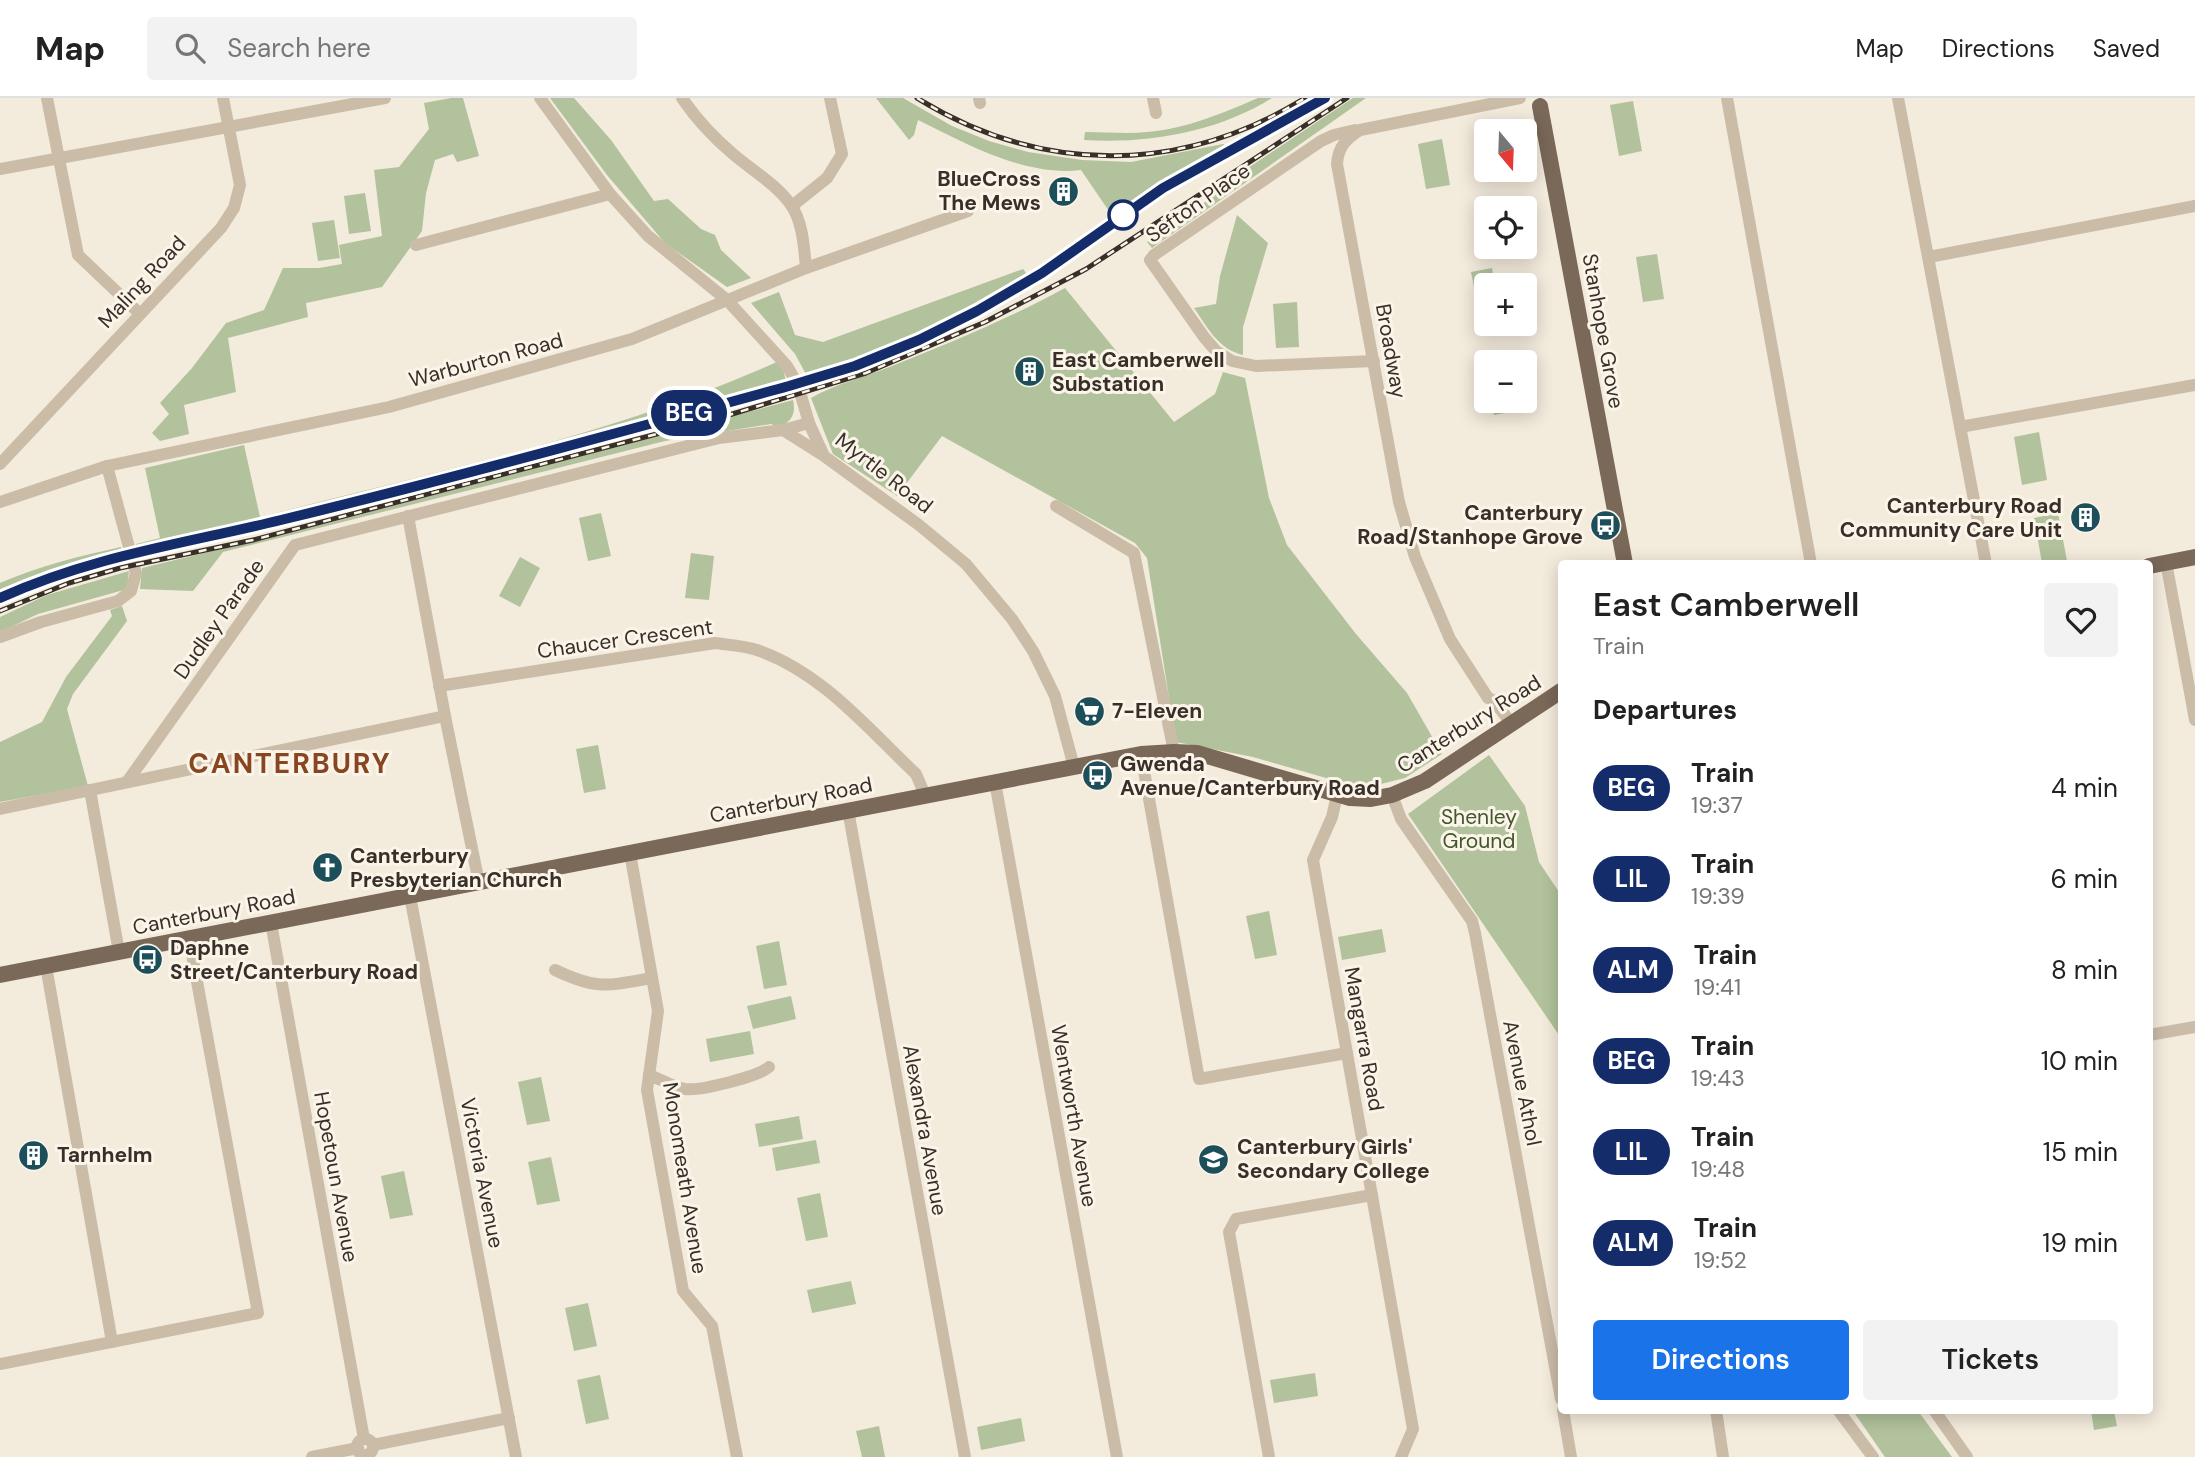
<!DOCTYPE html>
<html lang="en">
<head>
<meta charset="utf-8">
<style>
  body { margin:0; font-family:"DM Sans",sans-serif; background:#f2f2f2; color:#222; height:100vh; display:flex; flex-direction:column; font-size:26px; white-space:nowrap }
  * { box-sizing:border-box; margin:0 }
  p { font-size:23px; color:#767676 }
  .icon { flex:none; width:38px; height:38px; fill:none; stroke:currentColor; stroke-width:2; stroke-linecap:round; stroke-linejoin:round }
  .map { position:relative; flex:1; overflow:hidden }
  .side { position:absolute; left:1558px; top:462px; width:595px; height:854px; display:flex; flex-direction:column; background:#fff; border-radius:7px; box-shadow:0 4px 18px #0003 }
  .side>* { flex:none }
  .badge { padding:0 14px; border-radius:23px; font-size:24px; line-height:46px }
  .needle { width:46px; rotate:161deg }
  .fabs { position:absolute; left:1474px; top:21px; display:grid; gap:14px }
  .fabs a { display:grid; place-items:center; width:63px; height:63px; border-radius:7px; background:#fff; box-shadow:0 4px 18px #0003; font-size:35px }
  .map>.badge { position:absolute; translate:-50% -50%; box-shadow:0 0 0 4px #fff }
  h2 { padding:0 35px; font-size:26px; line-height:63px }
  .round { display:grid; place-items:center; flex:none; width:74px; height:74px; border-radius:7px; background:#f2f2f2 }
  .overview { display:flex; align-items:center; justify-content:space-between; height:119px; padding:0 35px }
  h1 { font-size:33px; font-weight:600; line-height:52px }
  .primary-button { display:flex; gap:14px; margin-top:auto; padding:14px 35px }
  .primary-button a { flex:1; height:80px; border-radius:7px; background:#1a73e8; color:#fff; font-size:28px; font-weight:600; line-height:80px; text-align:center }
  .primary-button a+a { background:#f2f2f2; color:#222 }
  ul { padding:0; list-style:none }
  li { display:flex; align-items:center; gap:21px; height:91px; padding:0 35px }
  li div { flex:1 }
  li b { display:block; font-size:26px }
  li em { font-style:normal }
  li .badge { min-width:77px; font-weight:700; text-align:center }
  header { display:flex; align-items:center; gap:42px; box-sizing:border-box; height:98px; padding:0 35px; background:#fff; border-bottom:2px solid #e0e0e0 }
  header strong { font-size:33px }
  nav { display:flex; gap:38px; margin-inline-start:auto; font-size:24px }
  .search { width:490px; height:63px; background:#f2f2f2; display:flex; align-items:center; gap:18px; box-sizing:border-box; padding:0 24px; border-radius:7px; color:#767676; font-size:26px }
  .map>svg:first-child { display:block }
  .green { fill:#b1c29c }
  .lines { fill:none; stroke-linecap:round; stroke-linejoin:round }
  .minor { stroke:#cbbca8; stroke-width:12 }
  .major { stroke:#7a6859; stroke-width:16 }
  .rail-casing { stroke:#382f28; stroke-width:5 }
  .rail { stroke:#faf4e9; stroke-width:2.5; stroke-dasharray:8; stroke-linecap:butt }
  .line-casing { stroke:#fff; stroke-width:16 }
  .line { stroke:#152c6b; stroke-width:10 }
  .stop-dot { fill:#fff; stroke:#152c6b; stroke-width:3.5 }
  .labels { text-anchor:middle; dominant-baseline:central; stroke-width:6; stroke-linejoin:round; paint-order:stroke }
  .poi-label { font-size:21px; font-weight:bold; fill:#382f28; stroke:#faf4e9; text-anchor:start }
  .street-label { font-size:21px; fill:#382f28; stroke:#faf4e9 }
  .park-label { font-size:21px; fill:#42572b; stroke:#faf4e9 }
  .district-label { font-size:28px; font-weight:bold; letter-spacing:2px; fill:#89451f; stroke:#faf4e9 }
</style>
</head>
<body>
<header>
<strong>Map</strong>
<div class="search"><svg class="icon" aria-label="search" viewBox="0 0 24 24"><circle cx="10" cy="10" r="6"/><path d="M15 15l6 6"/></svg>Search here</div>
<nav><a>Map</a><a>Directions</a><a>Saved</a></nav>
</header>
<div class="map">
<svg width="2195" height="1359" viewBox="0 0 2195 1359">
  <rect width="100%" height="100%" fill="#f3ebdc"/>
  <!-- green -->
  <g class="green">
    <polygon points="451,0 463,0 479,58 457,64 453,56 435,62 426,95 422,133 382,189 306,205 308,219 228,240 236,294 184,307 189,336 160,343 152,335 169,316 160,305 192,270 226,225 264,212 283,170 319,170 342,166 339,147 382,138 374,72 399,69 429,31 424,5"/>
    <polygon points="550,0 574,0 611,42 654,103 668,101 701,131 715,137 721,152 751,180 727,189 665,145 607,77"/>
    <path d="M876 0H903L952 28 989 43 1028 54 1082 62 1131 64 1223 46 1227 48 1139 100 1113 119 1081 72C1025 79 967 46 918 22L914 37 909 42Z"/>
    <path d="M1258 0H1272C1217 34 1149 46 1084 42L1085 34C1106 34 1127 36 1147 34 1186 31 1223 15 1258 0Z"/>
    <polygon points="1353,0 1366,0 1152,150 1147,144 1240,80 1239,76"/>
    <polygon points="1633,3 1642,53 1619,58 1610,7"/>
    <polygon points="1442,41 1450,87 1426,91 1418,46"/>
    <polygon points="365,95 371,133 349,136 344,98"/>
    <path d="M1237 117 1268 145 1243 229V257C1218 251 1208 230 1194 210L1216 206 1220 178Z"/>
    <polygon points="334,122 340,160 318,163 312,125"/>
    <polygon points="1657,156 1664,201 1643,204 1636,159"/>
    <polygon points="1492,170 1495,187 1486,187 1486,213 1479,215 1471,174"/>
    <path d="M1023 171 1029 179C959 221 885 253 807 278L795 256 751 205 779 194 795 237 823 244Z"/>
    <path d="M1065 190 1174 324 1215 296 1223 274 1245 280 1269 400 1287 447 1356 536 1407 595 1442 656 1405 680 1381 686H1347L1253 659 1176 644 1147 460 1135 445 942 338 897 398 833 356 811 300C835 286 865 279 892 268 950 245 1010 220 1065 190Z"/>
    <polygon points="1297,204 1299,249 1276,250 1273,206"/>
    <path d="M777 264 783 271 786 283 325 407 219 432 137 448 136 446 160 440 145 370 244 347 260 419C434 374 612 338 777 264Z"/>
    <path d="M793 302C796 316 792 323 779 329L771 326 665 343 223 454 193 493 140 491 142 470 324 426Z"/>
    <polygon points="1492,303 1518,303 1520,312 1494,317"/>
    <polygon points="2039,334 2047,382 2022,387 2014,339"/>
    <polygon points="601,415 611,458 588,463 579,420"/>
    <polygon points="2058,415 2067,463 2042,465 2034,420"/>
    <path d="M121 449 122 453 53 474 0 495V485C39 468 80 458 121 449Z"/>
    <polygon points="691,455 714,458 709,502 685,500"/>
    <polygon points="520,459 540,470 520,509 499,498"/>
    <polygon points="129,473 127,491 38,516 0,534 0,519 47,497"/>
    <polygon points="122,508 127,523 73,596 67,611 88,688 0,704 0,644 42,624 66,579 112,518 110,512"/>
    <polygon points="598,647 606,691 584,695 576,651"/>
    <polygon points="1489,657 1525,708 1539,764 1561,797 1561,940 1408,716"/>
    <polygon points="1269,813 1277,857 1255,861 1246,818"/>
    <polygon points="1382,831 1386,854 1342,862 1338,839"/>
    <polygon points="779,843 787,887 764,891 756,848"/>
    <polygon points="791,898 796,921 753,931 747,908"/>
    <polygon points="750,933 754,956 710,964 706,941"/>
    <polygon points="541,979 550,1023 527,1027 518,984"/>
    <polygon points="799,1018 803,1041 759,1049 755,1026"/>
    <polygon points="816,1042 820,1065 776,1073 772,1050"/>
    <polygon points="551,1059 560,1103 537,1107 528,1064"/>
    <polygon points="404,1073 413,1117 390,1121 381,1078"/>
    <polygon points="820,1095 828,1139 806,1143 797,1100"/>
    <polygon points="851,1183 856,1206 812,1215 807,1192"/>
    <polygon points="588,1205 597,1248 574,1253 565,1210"/>
    <polygon points="1315,1275 1318,1298 1274,1305 1270,1282"/>
    <polygon points="600,1277 609,1321 586,1326 577,1282"/>
    <polygon points="1853,1313 1918,1313 1952,1359 1885,1359"/>
    <polygon points="2091,1313 2114,1313 2117,1328 2094,1332"/>
    <polygon points="1021,1320 1025,1343 981,1352 977,1329"/>
    <polygon points="879,1328 885,1359 862,1359 856,1333"/>
  </g>
  <g class="lines">
    <!-- minor -->
    <g class="minor">
      <polyline points="47,0 78,157 139,215"/>
      <polyline points="540,0 610,96 648,138 727,202 787,268 798,287 809,325 824,358 919,427 966,466 1012,521 1033,553 1055,598 1074,669"/>
      <path d="M682 0C697 22 713 39 733 56 753 73 776 86 791 107 803 124 804 150 806 170"/>
      <polyline points="979,0 980,5"/>
      <polyline points="1153,0 1156,15"/>
      <polyline points="1727,0 1811,466"/>
      <polyline points="1898,0 1986,466"/>
      <polyline points="1355,32 1334,37 1321,43 1154,157 1150,162 1204,239 1216,253 1232,263 1256,268 1374,263"/>
      <polyline points="0,71 385,0"/>
      <polyline points="792,108 827,80 842,56 830,0"/>
      <polyline points="416,147 610,96"/>
      <polyline points="1929,159 2195,108"/>
      <polyline points="1960,329 2195,287"/>
      <polyline points="783,332 821,356"/>
      <polyline points="0,366 221,130 234,110 240,87 223,0"/>
      <polyline points="0,404 107,368 389,309 632,241 806,170 968,113"/>
      <polyline points="1056,408 1134,455 1174,654"/>
      <polyline points="408,418 445,618 479,785"/>
      <polyline points="2166,464 2195,622"/>
      <polyline points="0,539 41,524 118,503 131,493 136,475 107,368"/>
      <path d="M439 588 715 545C729 547 744 548 757 552 822 574 868 631 916 676L925 697"/>
      <path d="M1512 626 1493 602 1488 600 1450 541 1415 459 1399 404 1337 66C1338 49 1346 41 1360 32L1520 0"/>
      <polyline points="1141,656 1199,981 1347,955"/>
      <polyline points="127,684 295,447 719,340 783,332 809,325"/>
      <polyline points="995,684 1117,1359"/>
      <polyline points="90,692 119,854"/>
      <polyline points="1337,697 1332,719 1313,762 1413,1331 1401,1359"/>
      <polyline points="1392,697 1401,721 1472,823 1475,835 1561,1301"/>
      <polyline points="0,711 445,618"/>
      <polyline points="848,712 965,1359"/>
      <polyline points="630,755 658,913 647,992 683,1193 712,1228 737,1359"/>
      <polyline points="410,798 516,1359"/>
      <polyline points="271,825 364,1341"/>
      <polyline points="46,868 112,1244"/>
      <path d="M555 872C597 892 607 888 652 880"/>
      <polyline points="2149,937 2195,929"/>
      <path d="M649 977C661 981 672 989 685 991 701 993 757 979 769 969"/>
      <polyline points="0,1266 258,1215 189,840"/>
      <polyline points="1563,1312 1571,1359"/>
      <polyline points="1716,1312 1723,1359"/>
      <polyline points="1838,1312 1873,1359"/>
      <polyline points="1934,1312 1967,1359"/>
      <circle cx="365" cy="1349" r="8"/>
      <polyline points="373,1347 509,1320"/>
      <polyline points="312,1359 358,1350"/>
      <polyline points="1269,1359 1229,1134 1236,1121 1372,1097"/>
    </g>
    <!-- major -->
    <g class="major">
      <polyline points="1540,8 1625,466"/>
      <polyline points="2149,468 2195,459"/>
      <polyline points="0,877 1141,656 1174,654 1197,655 1350,700 1371,701 1392,697 1425,683 1561,593"/>
    </g>
    <defs>
      <g id="rail">
        <path d="M917 0C1042 77 1180 77 1305 0"/>
        <path d="M0 500C90 459 186 445 281 422 451 381 620 333 789 288L855 268 919 242 977 213 1042 175 1163 90 1325 0"/>
        <polyline points="0,513 69,485 120,470 253,442 729,317 866,275 985,224 1086,171 1347,0"/>
      </g>
    </defs>
    <!-- rail casing -->
    <use href="#rail" class="rail-casing"/>
    <!-- rail -->
    <use href="#rail" class="rail"/>
  </g>
  <g class="lines">
    <defs>
      <path id="line" d="M0 500C93 458 183 446 281 422 451 381 620 334 789 288L855 268 919 242 977 213 1042 175 1163 90 1325 0"/>
    </defs>
    <!-- line casing -->
    <use href="#line" class="line-casing"/>
    <!-- line -->
    <use href="#line" class="line"/>
  </g>
  <!-- icons -->
  <defs>
    <symbol id="building-disc" viewBox="-11 -11 22 22"><circle r="9.5" fill="#1c4f5a" stroke="#faf4e9"/><path d="M-4-6H4V6H1V3H-1V6H-4ZM-2.5-4.3h1.7v1.8h-1.7ZM.8-4.3h1.7v1.8H.8ZM-2.5-1h1.7V.8h-1.7ZM.8-1h1.7V.8H.8Z" fill="#fff"/></symbol>
    <symbol id="bus-disc" viewBox="-11 -11 22 22"><circle r="9.5" fill="#1c4f5a" stroke="#faf4e9"/><path d="M-5-6H5V4H4V6H2V4H-2V6H-4V4H-5ZM-3.5-4V0h7V-4ZM-3.5 1.2v1.5H-2V1.2ZM2 1.2v1.5H3.5V1.2Z" fill="#fff"/></symbol>
    <symbol id="supermarket-disc" viewBox="-11 -11 22 22"><circle r="9.5" fill="#1c4f5a" stroke="#faf4e9"/><path d="M-6-5.5h2.5l.6 2H6L4.5 2H-2.5L-4.4-4H-6ZM-1.5 3.2a1.3 1.3 0 1 0 .1 0ZM3 3.2a1.3 1.3 0 1 0 .1 0Z" fill="#fff"/></symbol>
    <symbol id="church-disc" viewBox="-11 -11 22 22"><circle r="9.5" fill="#1c4f5a" stroke="#faf4e9"/><path d="M-1.2-6h2.4v3.5h3.3v2.4h-3.3V6h-2.4V-.1h-3.3v-2.4h3.3Z" fill="#fff"/></symbol>
    <symbol id="school-disc" viewBox="-11 -11 22 22"><circle r="9.5" fill="#1c4f5a" stroke="#faf4e9"/><path d="M0-5L7-2L0 1L-7-2ZM-4 1L0 2.5L4 1V4Q0 6-4 4Z" fill="#fff"/></symbol>
  </defs>
  <g fill-rule="evenodd">
    <use href="#building-disc" x="1046" y="76" width="35" height="35"/>
    <use href="#building-disc" x="1012" y="256" width="35" height="35"/>
    <use href="#building-disc" x="2068" y="402" width="35" height="35"/>
    <use href="#bus-disc" x="1588" y="410" width="35" height="35"/>
    <use href="#supermarket-disc" x="1072" y="596" width="35" height="35"/>
    <use href="#bus-disc" x="1080" y="660" width="35" height="35"/>
    <use href="#church-disc" x="310" y="752" width="35" height="35"/>
    <use href="#bus-disc" x="130" y="844" width="35" height="35"/>
    <use href="#building-disc" x="16" y="1040" width="35" height="35"/>
    <use href="#school-disc" x="1196" y="1044" width="35" height="35"/>
  </g>
  <!-- markers -->
  <circle class="stop-dot" cx="1123" cy="117" r="14"/>
  <g class="labels">
    <!-- poi labels -->
    <g class="poi-label">
      <text x="1041" y="81" text-anchor="end">BlueCross<tspan x="1041" dy="24">The Mews</tspan></text>
      <text x="1052" y="262">East Camberwell<tspan x="1052" dy="24">Substation</tspan></text>
      <text x="2062" y="408" text-anchor="end">Canterbury Road<tspan x="2062" dy="24">Community Care Unit</tspan></text>
      <text x="1583" y="415" text-anchor="end">Canterbury<tspan x="1583" dy="24">Road/Stanhope Grove</tspan></text>
      <text x="1112" y="613">7-Eleven</text>
      <text x="1120" y="666">Gwenda<tspan x="1120" dy="24">Avenue/Canterbury Road</tspan></text>
      <text x="350" y="758">Canterbury<tspan x="350" dy="24">Presbyterian Church</tspan></text>
      <text x="170" y="850">Daphne<tspan x="170" dy="24">Street/Canterbury Road</tspan></text>
      <text x="1237" y="1049">Canterbury Girls'<tspan x="1237" dy="24">Secondary College</tspan></text>
      <text x="57" y="1057">Tarnhelm</text>
    </g>
    <!-- street labels -->
    <g class="street-label">
      <text transform="translate(1198 105) rotate(-35)">Sefton Place</text>
      <text transform="translate(142 184) rotate(-47)">Maling Road</text>
      <text transform="translate(1603 233) rotate(80)">Stanhope Grove</text>
      <text transform="translate(1391 253) rotate(80)">Broadway</text>
      <text transform="translate(486 262) rotate(-15)">Warburton Road</text>
      <text transform="translate(884 375) rotate(38)">Myrtle Road</text>
      <text transform="translate(219 521) rotate(-55)">Dudley Parade</text>
      <text transform="translate(625 541) rotate(-8)">Chaucer Crescent</text>
      <text transform="translate(1469 626) rotate(-32)">Canterbury Road</text>
      <text transform="translate(791 702) rotate(-11)">Canterbury Road</text>
      <text transform="translate(214 814) rotate(-11)">Canterbury Road</text>
      <text transform="translate(1364 941) rotate(80)">Mangarra Road</text>
      <text transform="translate(1522 985) rotate(79)">Avenue Athol</text>
      <text transform="translate(1074 1018) rotate(80)">Wentworth Avenue</text>
      <text transform="translate(925 1032) rotate(80)">Alexandra Avenue</text>
      <text transform="translate(482 1075) rotate(79)">Victoria Avenue</text>
      <text transform="translate(336 1079) rotate(80)">Hopetoun Avenue</text>
      <text transform="translate(685 1080) rotate(81)">Monomeath Avenue</text>
    </g>
    <!-- park labels -->
    <g class="park-label">
      <text x="1479" y="719">Shenley<tspan x="1479" dy="24">Ground</tspan></text>
    </g>
    <!-- district labels -->
    <g class="district-label">
      <text x="290" y="665">CANTERBURY</text>
    </g>
  </g>
</svg>
<div class="fabs">
<a><svg class="needle" viewBox="-14 -14 28 28"><path d="M0-13l5 13h-10z" fill="#e53935"/><path d="M0 13l5-13h-10z" fill="#767676"/></svg></a>
<a><svg class="icon" aria-label="locate" viewBox="0 0 24 24"><circle cx="12" cy="12" r="6"/><path d="M12 2v4M12 18v4M2 12h4M18 12h4"/></svg></a>
<a>+</a>
<a>−</a>
</div>
<b class="badge" style="left:689px;top:315px;background:#152c6b;color:#fff">BEG</b>
<section class="side">
<div class="overview"><div><h1>East Camberwell</h1><p>Train</p></div><a class="round"><svg class="icon" aria-label="heart" viewBox="0 0 24 24"><path d="M12 20l-8-8c-3-5 5-10 8-4 3-6 11-1 8 4z"/></svg></a></div>
<h2>Departures</h2>
<ul>
<li><span class="badge" style="background:#152c6b;color:#fff">BEG</span><div><b>Train</b><p>19:37</p></div><em>4 min</em></li>
<li><span class="badge" style="background:#152c6b;color:#fff">LIL</span><div><b>Train</b><p>19:39</p></div><em>6 min</em></li>
<li><span class="badge" style="background:#152c6b;color:#fff">ALM</span><div><b>Train</b><p>19:41</p></div><em>8 min</em></li>
<li><span class="badge" style="background:#152c6b;color:#fff">BEG</span><div><b>Train</b><p>19:43</p></div><em>10 min</em></li>
<li><span class="badge" style="background:#152c6b;color:#fff">LIL</span><div><b>Train</b><p>19:48</p></div><em>15 min</em></li>
<li><span class="badge" style="background:#152c6b;color:#fff">ALM</span><div><b>Train</b><p>19:52</p></div><em>19 min</em></li>
</ul>
<div class="primary-button"><a>Directions</a><a>Tickets</a></div>
</section>
</div>
</body>
</html>
